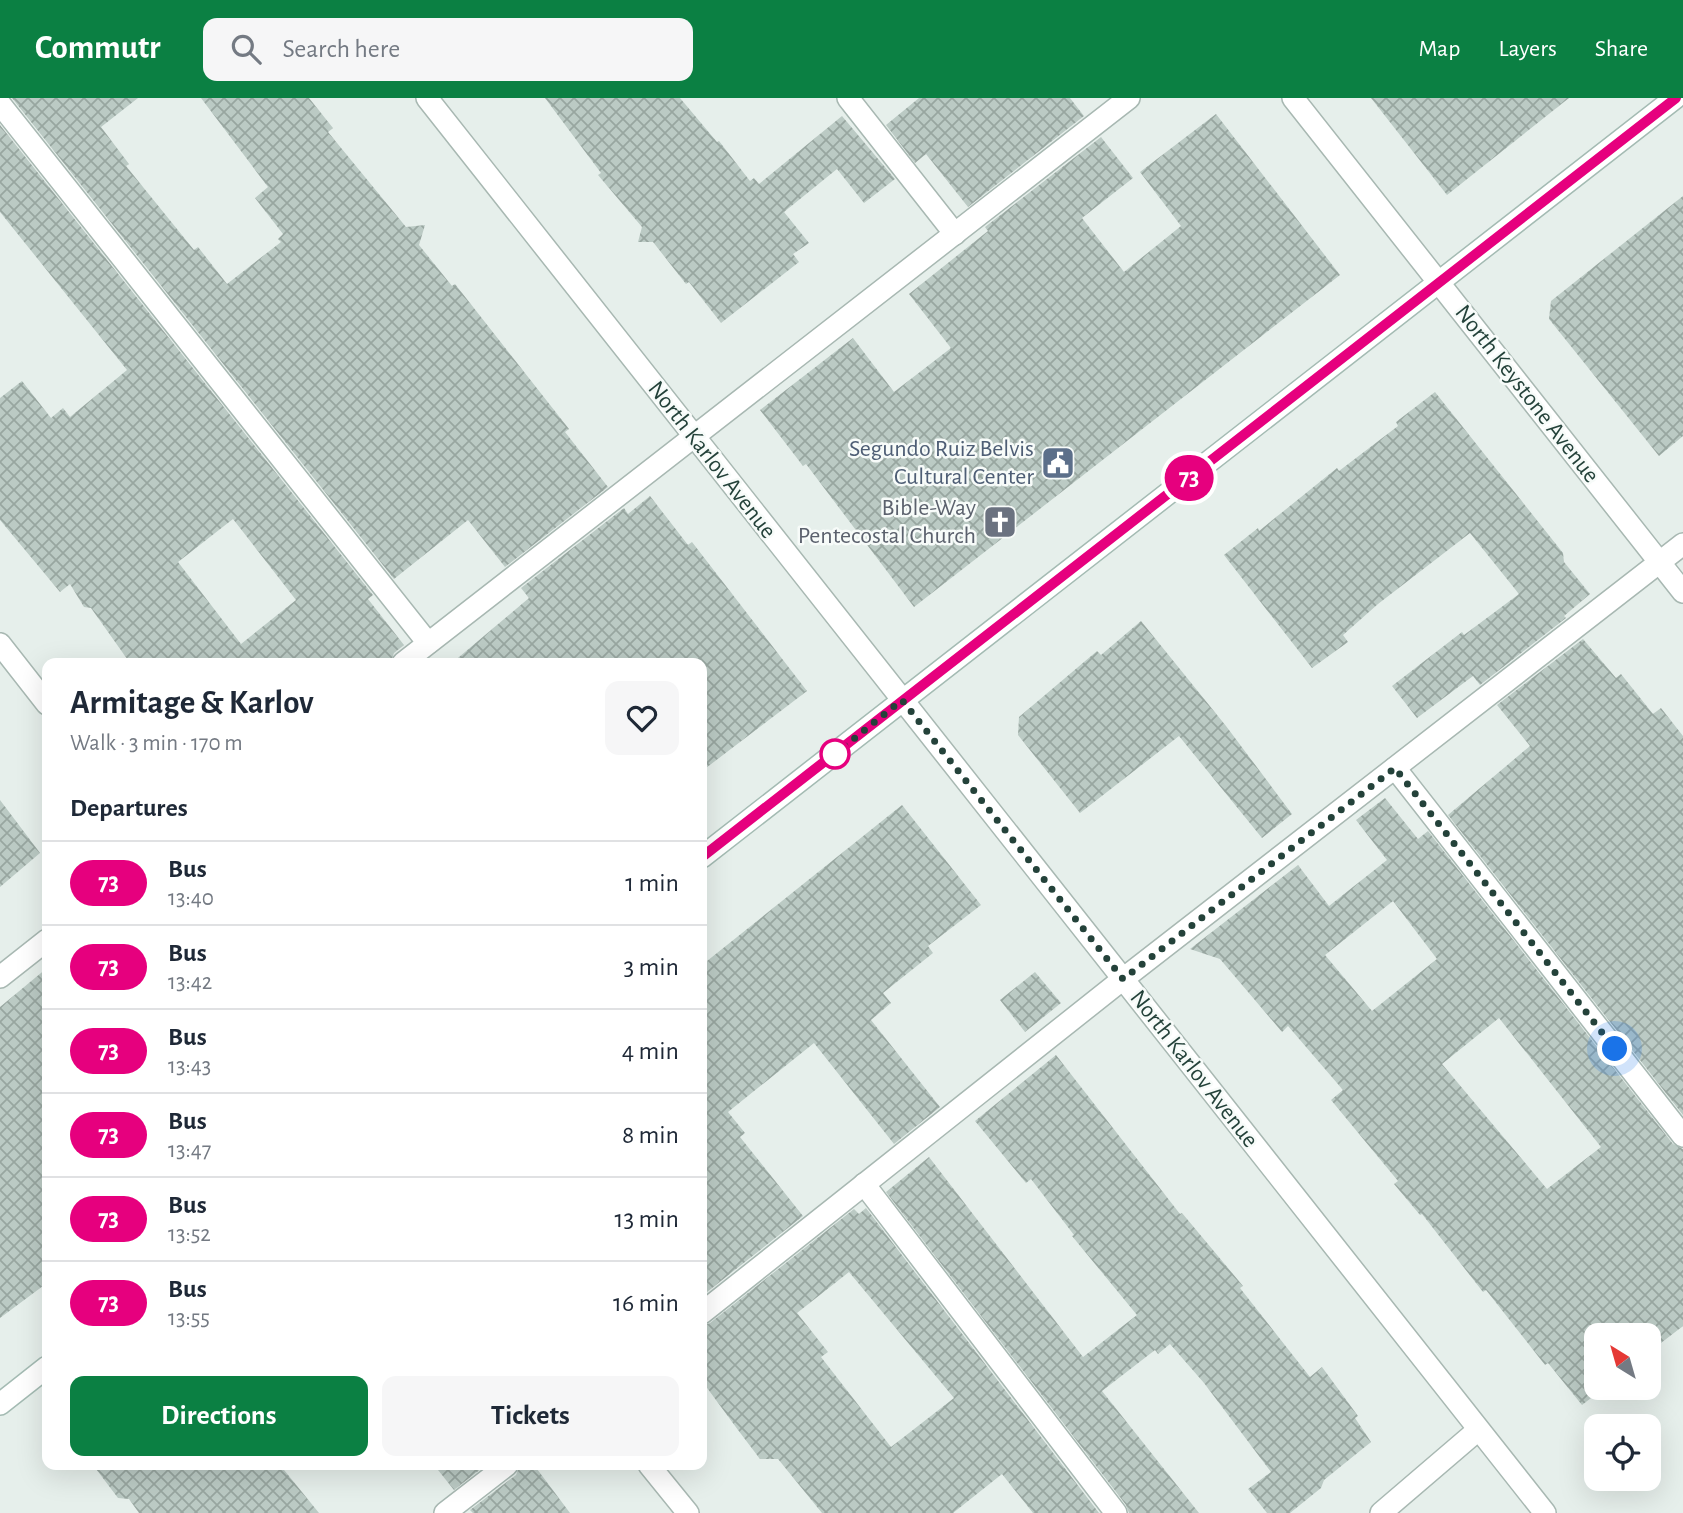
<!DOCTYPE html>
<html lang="en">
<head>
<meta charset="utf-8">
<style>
  body { margin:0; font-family:"Alegreya Sans",sans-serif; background:#f6f6f7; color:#1f2937; height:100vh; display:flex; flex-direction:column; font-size:26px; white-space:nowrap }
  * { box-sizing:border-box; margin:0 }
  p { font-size:23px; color:#747a83 }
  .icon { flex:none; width:38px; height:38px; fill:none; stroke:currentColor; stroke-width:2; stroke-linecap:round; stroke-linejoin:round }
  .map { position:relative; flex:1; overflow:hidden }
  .side { position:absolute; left:42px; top:560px; width:665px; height:812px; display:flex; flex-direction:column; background:#fff; border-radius:14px; box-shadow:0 7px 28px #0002 }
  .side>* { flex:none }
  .badge { padding:0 14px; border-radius:23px; font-size:24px; line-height:46px }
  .needle { width:46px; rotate:323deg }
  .buttons { position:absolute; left:1584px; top:1225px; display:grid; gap:14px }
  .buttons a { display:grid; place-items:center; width:77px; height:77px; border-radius:14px; background:#fff; box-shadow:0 7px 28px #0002; font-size:35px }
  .you { position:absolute; width:35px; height:35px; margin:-18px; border:5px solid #fff; border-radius:50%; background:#1a73e8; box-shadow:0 0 0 10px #1a73e833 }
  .map>.badge { position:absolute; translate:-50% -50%; box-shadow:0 0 0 4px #fff }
  h2 { padding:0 28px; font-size:26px; line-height:63px }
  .round { display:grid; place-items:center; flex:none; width:74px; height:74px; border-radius:14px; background:#f6f6f7 }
  .headline { display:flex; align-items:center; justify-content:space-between; height:119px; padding:0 28px }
  h1 { font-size:33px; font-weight:700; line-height:52px }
  .primary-button { display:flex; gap:14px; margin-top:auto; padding:14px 28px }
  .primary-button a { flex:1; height:80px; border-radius:14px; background:#0b8043; color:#fff; font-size:28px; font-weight:700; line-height:80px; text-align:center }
  .primary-button a+a { background:#f6f6f7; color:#1f2937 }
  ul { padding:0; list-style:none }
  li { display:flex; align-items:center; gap:21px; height:84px; padding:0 28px; border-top:2px solid #e0e1e3 }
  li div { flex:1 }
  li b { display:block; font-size:26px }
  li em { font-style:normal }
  li .badge { min-width:77px; font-weight:700; text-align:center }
  header { display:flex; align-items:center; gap:42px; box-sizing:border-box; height:98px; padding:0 35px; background:#0b8043; color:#fff }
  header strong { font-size:33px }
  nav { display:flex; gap:38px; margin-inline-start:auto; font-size:24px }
  .search { width:490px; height:63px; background:#f6f6f7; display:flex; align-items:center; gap:18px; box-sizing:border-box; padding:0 24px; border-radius:14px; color:#747a83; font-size:26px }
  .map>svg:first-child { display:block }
  .building { fill:url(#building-cross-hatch); fill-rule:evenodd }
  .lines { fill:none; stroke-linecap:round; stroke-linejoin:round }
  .lane-casing { stroke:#a8b8b2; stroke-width:24 }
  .street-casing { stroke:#a8b8b2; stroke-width:24 }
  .secondary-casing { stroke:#a4bbb3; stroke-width:24 }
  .lane { stroke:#fff; stroke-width:21 }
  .street { stroke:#fff; stroke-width:21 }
  .secondary { stroke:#fff; stroke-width:21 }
  .line-casing { stroke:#fff; stroke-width:16 }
  .line { stroke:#e6007e; stroke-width:10 }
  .walk { stroke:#24423a; stroke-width:7; stroke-dasharray:0 12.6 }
  .stop-dot { fill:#fff; stroke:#e6007e; stroke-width:3.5 }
  .labels { text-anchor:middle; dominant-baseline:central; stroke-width:5; stroke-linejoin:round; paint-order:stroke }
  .street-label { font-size:24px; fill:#24423a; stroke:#f7fbf9 }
  .service-label { font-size:24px; fill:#4e5e75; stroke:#f7fbf9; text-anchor:end }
  .worship-label { font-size:24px; fill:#5b616d; stroke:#f7fbf9; text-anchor:end }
</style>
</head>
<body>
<header>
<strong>Commutr</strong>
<div class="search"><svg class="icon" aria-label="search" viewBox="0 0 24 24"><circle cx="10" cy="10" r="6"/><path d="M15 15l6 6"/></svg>Search here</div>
<nav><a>Map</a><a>Layers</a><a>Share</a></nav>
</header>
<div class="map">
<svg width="1683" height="1415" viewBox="0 0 1683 1415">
  <defs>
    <pattern id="building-cross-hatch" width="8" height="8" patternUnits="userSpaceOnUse" patternTransform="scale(1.75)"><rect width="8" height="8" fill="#bbcac4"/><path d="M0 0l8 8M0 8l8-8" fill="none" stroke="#98a6a0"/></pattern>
  </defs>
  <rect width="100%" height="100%" fill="#e6efeb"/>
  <!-- building -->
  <g class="building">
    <polygon points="12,0 138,0 101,29 129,66 126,68 194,152 198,149 227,186 281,144 278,141 283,136 255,100 268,89 201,0 309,0 333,30 328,34 406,129 425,127 419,147 452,188 455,186 569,331 565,334 608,389 505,469 468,422 394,481"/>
    <polygon points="545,0 680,0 717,44 719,43 750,83 754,80 759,86 842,18 895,81 864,105 837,71 784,114 809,145 793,156 799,164 721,225 689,184 686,186 653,144 638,144 642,129 598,77 601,75"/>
    <polygon points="919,0 1070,0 1084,18 968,109 926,56 915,65 886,27"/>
    <polygon points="1371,0 1569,0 1447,97"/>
    <polygon points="1216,16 1340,177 914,509 806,366 803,368 760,312 853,240 894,294 951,250 909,196 988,133 985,129 1101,39 1133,80 1082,120 1124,174 1181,128 1140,74"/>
    <path d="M0 27 373 497 368 501 404 547 394 555 390 565H130L91 510 84 509 70 486 60 494 0 422V300L22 283 51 320 63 310 70 319 127 272 0 114ZM233 421 296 502 241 546 178 464Z"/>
    <polygon points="1683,98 1683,338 1659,358 1549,221 1551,203"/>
    <polygon points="1435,294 1563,455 1564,464 1590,496 1564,518 1566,520 1480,587 1473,578 1417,620 1392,588 1462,534 1464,537 1519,496 1470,435 1378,506 1343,537 1348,544 1312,570 1224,457 1258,430 1259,433 1337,370 1339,373 1398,328 1396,324"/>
    <polygon points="650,398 688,447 692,444 807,593 702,673 702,565 452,565 529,500 521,490 624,410 628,416"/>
    <polygon points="1141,523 1226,628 1292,716 1262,740 1179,638 1080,715 1018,637 1019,619 1097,553 1101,557"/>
    <polygon points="1583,541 1616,580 1621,576 1653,616 1661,610 1683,638 1683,1017 1448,717 1530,648 1497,607"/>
    <path d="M1385 700 1418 741 1428 733 1673 1046 1683 1051V1228L1648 1255V1237H1596V1290H1604L1582 1307 1548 1265 1545 1267 1486 1192 1483 1194 1422 1116 1420 1117 1394 1086 1398 1083 1331 1002 1343 992 1288 928 1282 934 1220 861 1190 851 1298 767 1329 808 1387 762 1356 722ZM1393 803 1437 861 1372 913 1325 857ZM1499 920 1601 1049 1547 1091 1442 966Z"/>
    <polygon points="0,702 40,755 0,789"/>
    <polygon points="902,707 981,807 928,848 933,855 883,895 891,905 871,922 940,1009 894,1046 814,945 728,1014 745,1035 740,1039 803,1118 702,1198 702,867"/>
    <polygon points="47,870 47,1185 0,1220 0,909"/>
    <polygon points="1035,874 1061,905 1025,934 1000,902"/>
    <polygon points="1056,957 1180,1116 1182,1115 1243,1188 1240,1190 1310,1279 1322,1269 1358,1318 1355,1320 1371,1344 1324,1382 1321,1390 1290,1415 1267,1415 1248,1391 1271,1374 1204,1285 1170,1246 1158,1256 1155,1252 1102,1293 1199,1415 1129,1415 1126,1407 886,1094 929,1059 1083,1259 1137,1217 1072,1138 1074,1137 1031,1081 1026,1085 975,1023"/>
    <path d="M866 1110 1099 1415H1033L1002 1376 953 1415H822L778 1361H760L738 1332 702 1283V1228L710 1225 854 1111 859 1116ZM849 1174 954 1300 891 1349 821 1259 828 1254 797 1215Z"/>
    <polygon points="93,1367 280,1367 319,1415 139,1415 129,1401 118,1400"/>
    <polygon points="434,1367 486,1367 454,1392"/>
    <polygon points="520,1367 534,1367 570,1415 473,1415 470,1412 516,1377"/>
  </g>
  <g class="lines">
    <defs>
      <g id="lane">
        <polyline points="848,0 955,136"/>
        <polyline points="0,6 428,545"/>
        <polyline points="403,565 1129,0"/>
        <polyline points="1395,670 1683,1038"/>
        <polyline points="0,879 47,842"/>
        <polyline points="864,1086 1116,1415"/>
        <polyline points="702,1215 1123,881 1683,446"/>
        <polyline points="445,1415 507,1367"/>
        <polyline points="1381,1415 1478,1332"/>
      </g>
      <g id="street">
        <polyline points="427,0 1545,1415"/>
        <polyline points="1293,0 1683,494"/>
        <polyline points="0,546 47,606"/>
        <polyline points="649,1367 688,1415"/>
      </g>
      <g id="secondary">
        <polyline points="702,759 1675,0"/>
        <polyline points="0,1306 47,1269"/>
      </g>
    </defs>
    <!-- lane casing -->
    <use href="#lane" class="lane-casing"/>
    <!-- street casing -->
    <use href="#street" class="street-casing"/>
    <!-- secondary casing -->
    <use href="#secondary" class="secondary-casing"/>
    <!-- lane -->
    <use href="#lane" class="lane"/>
    <!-- street -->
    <use href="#street" class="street"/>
    <!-- secondary -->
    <use href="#secondary" class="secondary"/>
  </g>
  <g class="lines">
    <defs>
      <polyline id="line" points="702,759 1676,0"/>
    </defs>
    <!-- line casing -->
    <use href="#line" class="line-casing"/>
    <!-- line -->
    <use href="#line" class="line"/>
    <!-- walk -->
    <polyline class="walk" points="835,656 902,602 1123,881 1395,670 1615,951"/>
  </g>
  <!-- icons -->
  <defs>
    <symbol id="civic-square" viewBox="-11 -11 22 22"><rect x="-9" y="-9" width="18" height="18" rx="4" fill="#5c6f8a" stroke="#f7fbf9"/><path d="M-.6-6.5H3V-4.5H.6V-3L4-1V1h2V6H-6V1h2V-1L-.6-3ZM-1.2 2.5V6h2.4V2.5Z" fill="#fff"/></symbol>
    <symbol id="church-square" viewBox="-11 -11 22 22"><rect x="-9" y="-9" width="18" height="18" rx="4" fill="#6b7280" stroke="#f7fbf9"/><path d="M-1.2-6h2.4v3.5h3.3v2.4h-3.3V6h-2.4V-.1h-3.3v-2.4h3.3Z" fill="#fff"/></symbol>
  </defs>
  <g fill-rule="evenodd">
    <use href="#civic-square" x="1039" y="346" width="38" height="38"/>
    <use href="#church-square" x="981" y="405" width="38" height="38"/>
  </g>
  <!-- markers -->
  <circle class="stop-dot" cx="835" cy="656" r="14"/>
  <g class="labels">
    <!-- street labels -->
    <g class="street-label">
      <text transform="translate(1527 296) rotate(52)">North Keystone Avenue</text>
      <text transform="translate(712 362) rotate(52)">North Karlov Avenue</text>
      <text transform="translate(1194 971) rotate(52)">North Karlov Avenue</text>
    </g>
    <!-- service labels -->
    <g class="service-label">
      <text x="1034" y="351">Segundo Ruiz Belvis<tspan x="1034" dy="28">Cultural Center</tspan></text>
    </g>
    <!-- worship labels -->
    <g class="worship-label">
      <text x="976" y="410">Bible-Way<tspan x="976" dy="28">Pentecostal Church</tspan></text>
    </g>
  </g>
</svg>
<div class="buttons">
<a><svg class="needle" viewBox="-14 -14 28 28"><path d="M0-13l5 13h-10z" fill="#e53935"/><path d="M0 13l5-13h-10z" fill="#747a83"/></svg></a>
<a><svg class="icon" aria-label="locate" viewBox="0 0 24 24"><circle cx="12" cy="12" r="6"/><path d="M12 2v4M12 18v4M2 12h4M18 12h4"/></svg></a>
</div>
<div class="you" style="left:1615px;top:951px"></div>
<b class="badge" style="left:1189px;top:380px;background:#e6007e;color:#fff">73</b>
<section class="side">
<div class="headline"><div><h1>Armitage &amp; Karlov</h1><p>Walk · 3 min · 170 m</p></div><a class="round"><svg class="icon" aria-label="heart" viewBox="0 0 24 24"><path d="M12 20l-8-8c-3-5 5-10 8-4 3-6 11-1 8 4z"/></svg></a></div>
<h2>Departures</h2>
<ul>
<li><span class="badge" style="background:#e6007e;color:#fff">73</span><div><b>Bus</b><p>13:40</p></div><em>1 min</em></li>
<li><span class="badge" style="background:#e6007e;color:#fff">73</span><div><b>Bus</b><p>13:42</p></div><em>3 min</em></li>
<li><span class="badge" style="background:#e6007e;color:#fff">73</span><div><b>Bus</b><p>13:43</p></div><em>4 min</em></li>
<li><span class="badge" style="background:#e6007e;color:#fff">73</span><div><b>Bus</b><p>13:47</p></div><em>8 min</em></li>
<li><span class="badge" style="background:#e6007e;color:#fff">73</span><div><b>Bus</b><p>13:52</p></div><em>13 min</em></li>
<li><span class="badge" style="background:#e6007e;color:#fff">73</span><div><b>Bus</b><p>13:55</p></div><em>16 min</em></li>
</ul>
<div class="primary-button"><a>Directions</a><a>Tickets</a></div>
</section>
</div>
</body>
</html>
